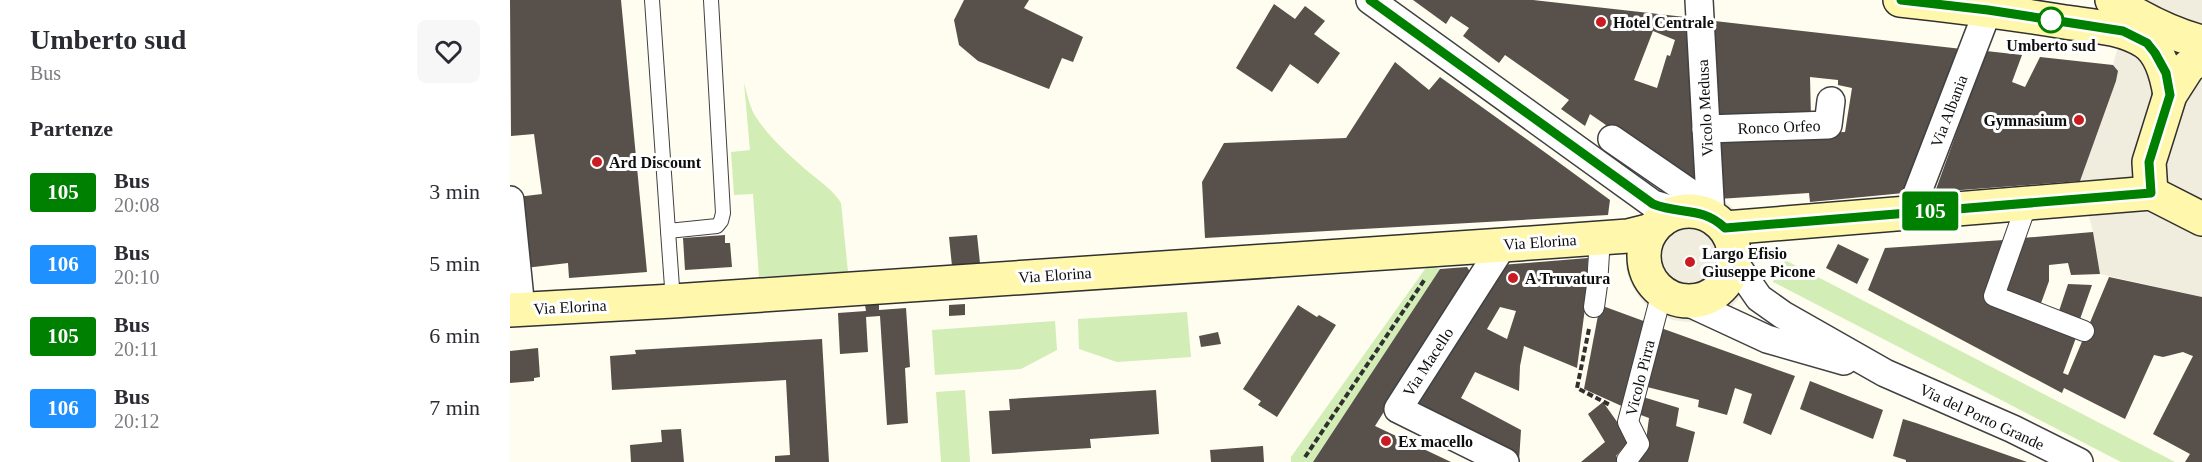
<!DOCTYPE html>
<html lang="it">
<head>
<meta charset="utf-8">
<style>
  body { margin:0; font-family:"Times New Roman",serif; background:#f7f7f7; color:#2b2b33; height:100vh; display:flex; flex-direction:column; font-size:22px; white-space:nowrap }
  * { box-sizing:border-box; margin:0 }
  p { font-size:20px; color:#7c7c81 }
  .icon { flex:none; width:33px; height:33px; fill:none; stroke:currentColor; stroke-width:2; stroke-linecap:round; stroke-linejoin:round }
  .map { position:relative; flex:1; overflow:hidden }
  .panel { display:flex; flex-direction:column; background:#fff; width:510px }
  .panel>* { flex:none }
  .badge { padding:0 12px; border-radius:4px; font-size:21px; line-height:39px }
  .map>.badge { position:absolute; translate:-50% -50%; box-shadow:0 0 0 3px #fff }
  h2 { padding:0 30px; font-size:22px; line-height:54px }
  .round { display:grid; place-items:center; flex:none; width:63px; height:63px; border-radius:9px; background:#f7f7f7 }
  .summary { display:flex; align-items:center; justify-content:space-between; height:102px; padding:0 30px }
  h1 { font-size:28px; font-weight:700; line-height:45px }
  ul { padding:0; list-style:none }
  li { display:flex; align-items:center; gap:18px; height:72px; padding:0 30px }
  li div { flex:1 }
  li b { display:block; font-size:22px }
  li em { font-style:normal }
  li .badge { min-width:66px; font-weight:700; text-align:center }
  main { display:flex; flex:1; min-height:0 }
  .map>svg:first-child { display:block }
  .green { fill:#d2edb6 }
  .plaza { fill:#f0ecde }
  .building { fill:#58504a; fill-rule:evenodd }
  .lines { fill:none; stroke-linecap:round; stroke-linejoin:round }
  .service-casing { stroke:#414141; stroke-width:16 }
  .pedestrian-casing { stroke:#414141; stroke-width:22 }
  .minor-casing { stroke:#414141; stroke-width:30 }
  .secondary-casing { stroke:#303030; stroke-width:36 }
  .path { stroke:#303030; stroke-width:4; stroke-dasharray:6 3; stroke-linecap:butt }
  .service { stroke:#fff; stroke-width:14 }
  .pedestrian { stroke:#fff; stroke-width:20 }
  .minor { stroke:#fff; stroke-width:27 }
  .secondary { stroke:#fff7ab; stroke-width:33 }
  .line-casing { stroke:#fff; stroke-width:14 }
  .line { stroke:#008000; stroke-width:9 }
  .stop-dot { fill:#fff; stroke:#008000; stroke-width:3 }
  .poi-dot { fill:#c91c22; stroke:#fff; stroke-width:2 }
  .labels { text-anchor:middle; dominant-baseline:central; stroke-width:6; stroke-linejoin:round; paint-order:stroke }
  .poi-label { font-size:16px; font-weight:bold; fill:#0e0e0e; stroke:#fff; text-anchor:start }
  .stop-label { font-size:16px; font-weight:bold; fill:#0e0e0e; stroke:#fff }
  .street-label { font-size:16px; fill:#0e0e0e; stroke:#fff }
</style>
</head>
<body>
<main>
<section class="panel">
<div class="summary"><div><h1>Umberto sud</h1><p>Bus</p></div><a class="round"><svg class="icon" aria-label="heart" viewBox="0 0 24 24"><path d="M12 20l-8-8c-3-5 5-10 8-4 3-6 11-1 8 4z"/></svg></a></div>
<h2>Partenze</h2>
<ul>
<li><span class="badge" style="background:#008000;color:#fff">105</span><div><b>Bus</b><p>20:08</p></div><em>3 min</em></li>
<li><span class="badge" style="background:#1e90ff;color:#fff">106</span><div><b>Bus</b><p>20:10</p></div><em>5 min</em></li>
<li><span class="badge" style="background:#008000;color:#fff">105</span><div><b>Bus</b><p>20:11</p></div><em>6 min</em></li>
<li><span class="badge" style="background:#1e90ff;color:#fff">106</span><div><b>Bus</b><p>20:12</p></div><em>7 min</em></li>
</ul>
</section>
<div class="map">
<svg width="1692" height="462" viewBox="0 0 1692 462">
  <rect width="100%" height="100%" fill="#fffcf0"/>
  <!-- green -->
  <g class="green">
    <path d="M234 83C237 93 239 104 244 114 257 136 281 157 301 174 312 183 324 191 331 203L338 272 249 277 243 194 224 195 221 152 240 150Z"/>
    <polygon points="1271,258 1665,462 1611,462 1263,282"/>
    <polygon points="918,265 930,269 803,462 781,462 781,457"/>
    <polygon points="677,312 681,357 607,362 569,349 568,319"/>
    <polygon points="545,321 547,350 511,369 425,375 422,330"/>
    <polygon points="455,390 460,462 431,462 426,392"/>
  </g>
  <!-- plaza -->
  <g class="plaza">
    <polygon points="1621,0 1692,0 1692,297 1590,274 1583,232 1570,181 1606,81 1608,71 1603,65"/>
    <polygon points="1200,195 1216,202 1228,213 1243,240 1245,256 1244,271 1239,285 1221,308 1194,321 1178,322 1162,320 1136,305 1127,294 1120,282 1116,268 1116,245 1125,223 1132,213"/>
  </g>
  <!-- building -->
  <g class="building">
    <polygon points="0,0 111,0 137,272 59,278 58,263 15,268 7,197 32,194 24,134 1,136"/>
    <polygon points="454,0 519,0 514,8 573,37 563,62 552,58 539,89 468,61 449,45 444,20"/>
    <path d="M903 0H1023L1184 18 1193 192 1080 114 1075 126 1051 109 1059 100 995 55 989 63 953 36 959 28 941 16 936 24ZM1143 31 1165 40 1160 56 1157 55 1147 88 1124 80Z"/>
    <polygon points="764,4 785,19 795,6 815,21 804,34 830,53 808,84 780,64 762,92 726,68"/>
    <polygon points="1196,20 1452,49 1394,193 1300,202 1299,193 1208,199 1204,137 1335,132 1342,88 1328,85 1328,80 1300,77 1301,118 1203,121"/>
    <polygon points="1476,51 1512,55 1502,82 1515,87 1530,57 1603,65 1608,71 1606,81 1570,181 1425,192"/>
    <polygon points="885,62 919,90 930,77 1040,156 1100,200 1098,215 695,238 692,182 714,143 836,138"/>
    <polygon points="1583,232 1590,274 1561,275 1558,263 1539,265 1539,281 1530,306 1494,293 1512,238"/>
    <polygon points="215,235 215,243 220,243 222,267 175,270 173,238"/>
    <polygon points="467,235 470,263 442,266 439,237"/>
    <polygon points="1494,240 1496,244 1476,302 1567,335 1553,373 1558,375 1599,277 1692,297 1692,462 1675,462 1680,454 1643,434 1683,356 1680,355 1673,352 1653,357 1644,355 1615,419 1554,388 1552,393 1358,290 1375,248"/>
    <polygon points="1328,244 1359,259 1347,284 1316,268"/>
    <path d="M1078 258 1076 301 1067 368 1014 346 1010 366 1009 391 965 372 951 398 1011 430 1009 461 903 402 991 265ZM990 307 1006 311 997 339 977 329Z"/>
    <polygon points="957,267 961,273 865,426 941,462 803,462 930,269"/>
    <polygon points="1558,284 1582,285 1569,322 1548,314"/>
    <polygon points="369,304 369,310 396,308 400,367 395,368 398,423 377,425 370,316 356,317 358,352 330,354 328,313 356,311 355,305"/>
    <polygon points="455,304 455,315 439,316 439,305"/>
    <polygon points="788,305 807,317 809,315 826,325 767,417 748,405 751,401 733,389"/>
    <polygon points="1090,305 1139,323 1116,408 1074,389"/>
    <polygon points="1151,328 1285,376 1261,435 1233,423 1242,394 1225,388 1217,415 1188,407 1189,400 1137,387"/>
    <polygon points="708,332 711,344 691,347 689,336"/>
    <polygon points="312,339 319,462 265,462 265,456 280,455 276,380 102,390 100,356 126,354 125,350"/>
    <polygon points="28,348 30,377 24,378 24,381 0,383 0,351"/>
    <polygon points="1300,381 1373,410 1363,439 1290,409"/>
    <polygon points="646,390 649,434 580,439 581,448 482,454 479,411 500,410 499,399"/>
    <polygon points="1133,397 1169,408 1166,426 1185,432 1178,462 1126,462 1135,448 1139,418 1128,414"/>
    <polygon points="1093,402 1120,440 1106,456 1110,462 1071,462 1095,442 1078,414"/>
    <polygon points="1393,419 1406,423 1517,462 1396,462 1396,460 1383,456"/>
    <polygon points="171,429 174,462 121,462 120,445 152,442 151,430"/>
    <polygon points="753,446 754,462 701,462 700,450"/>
  </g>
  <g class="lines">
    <defs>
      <g id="service">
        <polyline points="142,0 158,231 207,226 211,221 213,213 201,0"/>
        <polyline points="158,231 163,301"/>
      </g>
      <g id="pedestrian">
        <polyline points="1517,203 1484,296 1574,331"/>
        <polyline points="1084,307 1087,285 1090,238"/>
        <polyline points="1117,460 1129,444 1118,422 1152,292"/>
      </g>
      <g id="minor">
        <polyline points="860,0 1143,204 1170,212"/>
        <polyline points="1189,0 1201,217"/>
        <polyline points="1196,129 1318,125 1321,101"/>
        <polyline points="1102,139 1179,192 1192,213"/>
        <polyline points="0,200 11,309"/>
        <polyline points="1400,212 1478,10"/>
        <polyline points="993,245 888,409 995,462"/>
        <polyline points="1224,262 1249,298 1273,315 1375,373 1503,429 1569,462"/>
        <polyline points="1175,301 1257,339 1334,361"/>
      </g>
      <g id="secondary">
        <path d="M1390 0C1446 6 1500 13 1555 22 1582 26 1612 27 1635 42 1652 53 1657 77 1660 95"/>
        <path d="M1602 0C1630 18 1660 34 1692 42"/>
        <polyline points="1641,193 1639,162 1660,95 1678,67 1692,57"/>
        <circle cx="1179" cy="256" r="45"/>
        <polyline points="1215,228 1641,193 1692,219"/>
        <polyline points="0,310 163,301 993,245 1118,236 1142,230"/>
      </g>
    </defs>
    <!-- service casing -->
    <use href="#service" class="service-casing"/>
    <!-- pedestrian casing -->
    <use href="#pedestrian" class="pedestrian-casing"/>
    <!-- minor casing -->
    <use href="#minor" class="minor-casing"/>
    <!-- secondary casing -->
    <use href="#secondary" class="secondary-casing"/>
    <!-- path -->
    <g class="path">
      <polyline points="1079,329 1067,388 1100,405"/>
      <polyline points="795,457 915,279"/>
    </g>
    <!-- service -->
    <use href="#service" class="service"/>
    <!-- pedestrian -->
    <use href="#pedestrian" class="pedestrian"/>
    <!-- minor -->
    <use href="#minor" class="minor"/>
    <!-- secondary -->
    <use href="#secondary" class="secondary"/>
  </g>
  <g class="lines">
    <defs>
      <path id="line" d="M860 0 1143 204C1170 215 1192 206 1215 228L1641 193 1639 162 1660 95 1656 73 1645 53 1637 43 1613 31 1478 10 1391 0"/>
    </defs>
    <!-- line casing -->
    <use href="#line" class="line-casing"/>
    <!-- line -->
    <use href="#line" class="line"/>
  </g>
  <!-- markers -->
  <circle class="stop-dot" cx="1541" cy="20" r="12"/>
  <g class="poi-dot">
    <circle cx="1091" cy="22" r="6"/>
    <circle cx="1569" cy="120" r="6"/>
    <circle cx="87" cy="162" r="6"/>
    <circle cx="1180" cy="262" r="6"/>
    <circle cx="1003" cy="278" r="6"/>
    <circle cx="876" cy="441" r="6"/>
  </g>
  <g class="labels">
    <!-- poi labels -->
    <g class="poi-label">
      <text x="1103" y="22">Hotel Centrale</text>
      <text x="1557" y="120" text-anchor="end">Gymnasium</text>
      <text x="99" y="162">Ard Discount</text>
      <text x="1192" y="253">Largo Efisio<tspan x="1192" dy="18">Giuseppe Picone</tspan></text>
      <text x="1015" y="278">A Truvatura</text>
      <text x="888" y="441">Ex macello</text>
    </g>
    <!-- stop labels -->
    <g class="stop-label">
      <text x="1541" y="45">Umberto sud</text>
    </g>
    <!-- street labels -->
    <g class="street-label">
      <text transform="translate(1195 108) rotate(-93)">Vicolo Medusa</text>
      <text transform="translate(1439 111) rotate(-69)">Via Albania</text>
      <text transform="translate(1269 127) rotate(-2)">Ronco Orfeo</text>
      <text transform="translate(1030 242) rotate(-4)">Via Elorina</text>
      <text transform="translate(545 275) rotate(-4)">Via Elorina</text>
      <text transform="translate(60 307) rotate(-3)">Via Elorina</text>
      <text transform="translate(918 362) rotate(-57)">Via Macello</text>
      <text transform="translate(1130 378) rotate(-76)">Vicolo Pirra</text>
      <text transform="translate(1472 417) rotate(25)">Via del Porto Grande</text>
    </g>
  </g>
</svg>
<b class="badge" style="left:1420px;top:211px;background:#008000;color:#fff">105</b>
</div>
</main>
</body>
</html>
